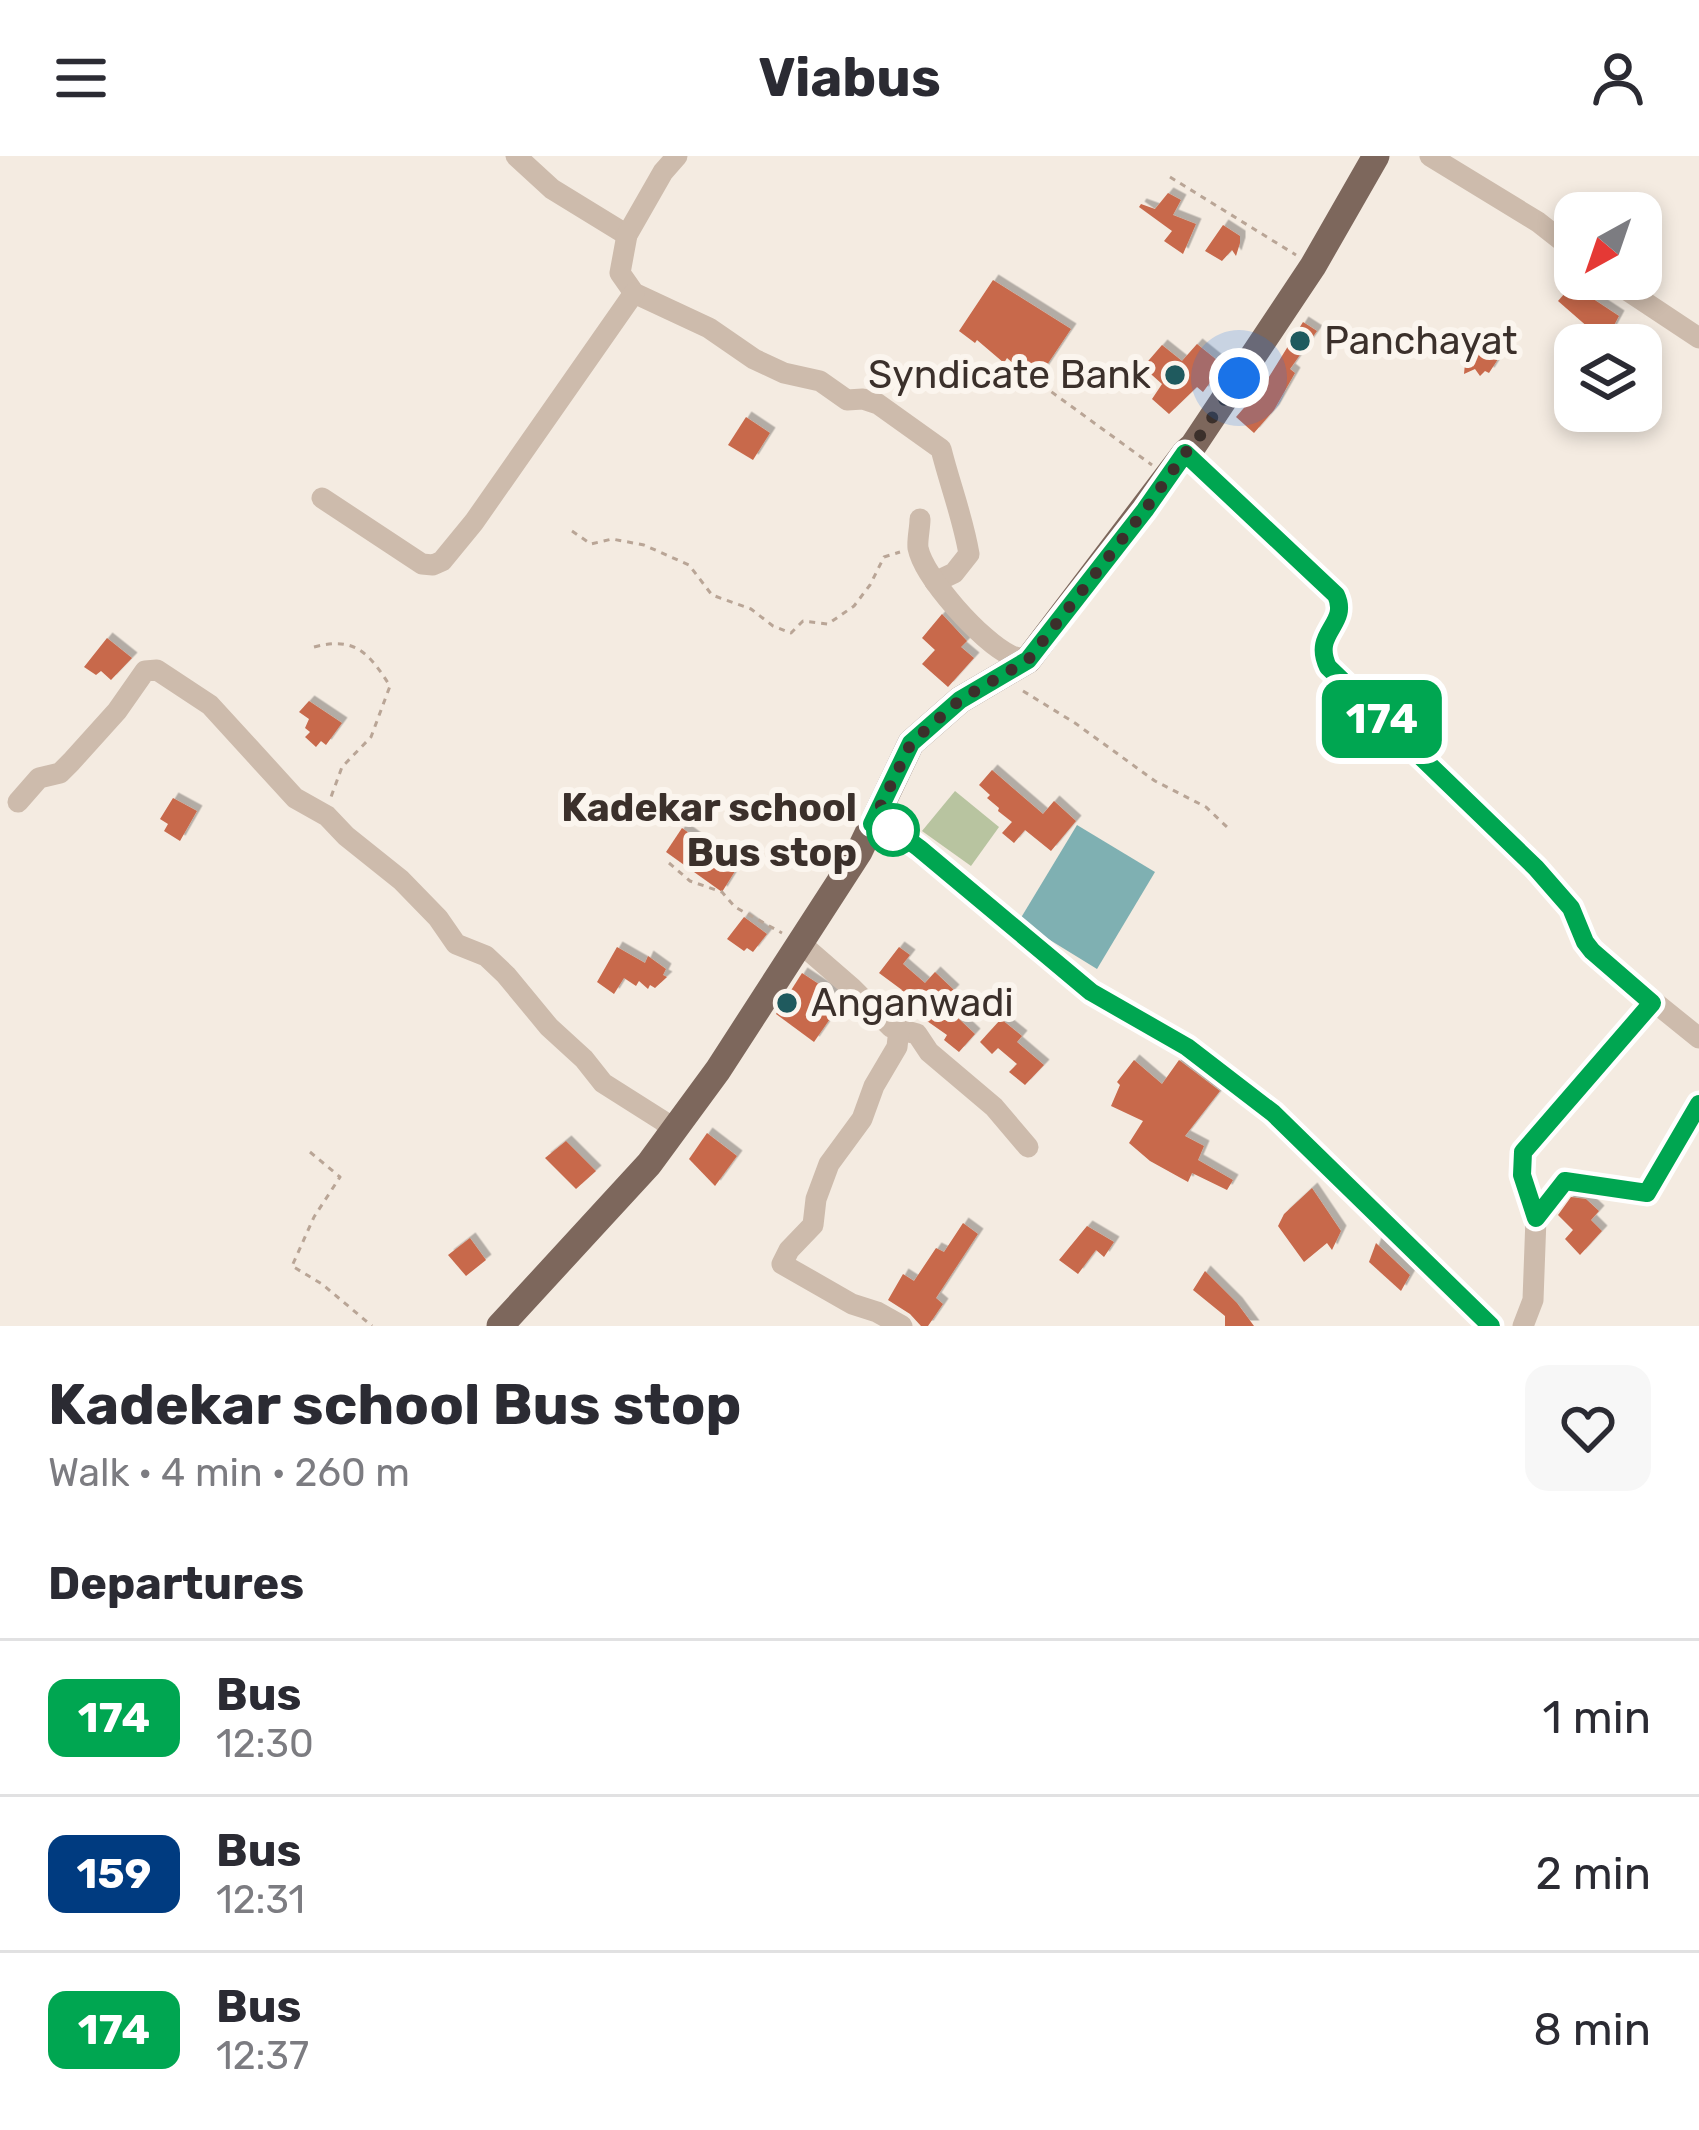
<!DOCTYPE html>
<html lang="en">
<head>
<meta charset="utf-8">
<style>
  body { margin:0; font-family:Rubik,sans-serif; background:#f7f7f7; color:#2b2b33; height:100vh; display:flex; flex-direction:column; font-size:45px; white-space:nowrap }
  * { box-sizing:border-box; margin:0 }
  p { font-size:39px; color:#7c7c81 }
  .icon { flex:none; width:66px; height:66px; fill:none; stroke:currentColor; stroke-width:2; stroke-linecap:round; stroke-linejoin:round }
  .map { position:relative; height:1170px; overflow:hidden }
  .side { display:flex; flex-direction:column; background:#fff; flex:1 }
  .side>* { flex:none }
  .badge { padding:0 24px; border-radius:18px; font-size:42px; line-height:78px }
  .needle { width:78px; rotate:220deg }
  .fabs { position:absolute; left:1554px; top:36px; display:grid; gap:24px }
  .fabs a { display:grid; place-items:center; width:108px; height:108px; border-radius:24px; background:#fff; box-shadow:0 6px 18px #0003; font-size:60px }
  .you { position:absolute; width:60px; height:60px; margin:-30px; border:9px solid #fff; border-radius:50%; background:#1a73e8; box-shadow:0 0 0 18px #1a73e833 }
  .map>.badge { position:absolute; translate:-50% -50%; box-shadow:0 0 0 6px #fff }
  h2 { padding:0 48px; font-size:45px; line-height:108px }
  .round { display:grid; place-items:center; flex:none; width:126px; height:126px; border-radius:24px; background:#f7f7f7 }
  .summary { display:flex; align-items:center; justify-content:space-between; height:204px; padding:0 48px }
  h1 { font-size:57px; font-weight:700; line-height:90px }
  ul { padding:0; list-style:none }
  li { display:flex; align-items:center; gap:36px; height:156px; padding:0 48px; border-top:3px solid #e1e1e2 }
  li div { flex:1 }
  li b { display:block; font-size:45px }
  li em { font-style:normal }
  li .badge { min-width:132px; font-weight:700; text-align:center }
  header { display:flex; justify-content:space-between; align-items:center; height:156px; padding:0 48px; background:#fff; font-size:54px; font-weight:700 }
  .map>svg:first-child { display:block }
  .green { fill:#b8c4a0 }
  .water { fill:#7fb0b2 }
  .building { fill:#c8694b; filter:url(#shadow) }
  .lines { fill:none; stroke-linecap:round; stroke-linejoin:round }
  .path { stroke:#b9a596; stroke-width:3; stroke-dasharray:6 6; stroke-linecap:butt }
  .minor { stroke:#cdbbac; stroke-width:21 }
  .major { stroke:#7d675c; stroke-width:27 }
  .line-casing { stroke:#fff; stroke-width:27 }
  .line { stroke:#00a651; stroke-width:18 }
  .walk { stroke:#3b302b; stroke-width:12; stroke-dasharray:0 21.6 }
  .poi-dot { fill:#1f5a5e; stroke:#fbf5ee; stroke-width:4.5 }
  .stop-dot { fill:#fff; stroke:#00a651; stroke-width:6 }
  .labels { text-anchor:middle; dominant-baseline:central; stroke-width:12; stroke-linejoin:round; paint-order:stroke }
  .poi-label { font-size:39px; fill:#3b302b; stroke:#fbf5ee; text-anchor:start }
  .stop-label { font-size:39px; font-weight:bold; fill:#3b302b; stroke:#fbf5ee; text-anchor:end }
</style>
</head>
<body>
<header><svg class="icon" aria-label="menu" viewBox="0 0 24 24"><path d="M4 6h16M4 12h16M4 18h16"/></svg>Viabus<svg class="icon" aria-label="person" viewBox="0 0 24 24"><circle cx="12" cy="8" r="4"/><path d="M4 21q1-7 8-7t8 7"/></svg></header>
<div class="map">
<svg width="1699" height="1170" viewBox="0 0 1699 1170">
  <defs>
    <filter id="shadow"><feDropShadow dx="5.5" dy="-5.5" stdDeviation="0" flood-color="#0004"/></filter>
  </defs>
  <rect width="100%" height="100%" fill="#f4ebe1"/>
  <!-- green -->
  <polygon class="green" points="955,635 999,671 971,710 922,675"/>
  <!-- water -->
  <polygon class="water" points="1077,669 1155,716 1097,813 1019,765"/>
  <!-- building -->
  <g class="building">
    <polygon points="1168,37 1181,44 1173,59 1196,68 1183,98 1164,85 1172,75 1139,51 1141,48 1155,53"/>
    <polygon points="1223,69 1240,80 1240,87 1236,100 1232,94 1222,105 1205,95"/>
    <polygon points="993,124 1071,173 1041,218 1018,206 1015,209 1007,202 1004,207 977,184 975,187 959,175"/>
    <polygon points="1572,129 1619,160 1605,186 1558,145"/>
    <polygon points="1303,166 1317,175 1290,213 1295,217 1274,254 1254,277 1236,261 1264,229"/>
    <polygon points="1463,181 1500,200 1489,217 1485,215 1480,220 1475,213 1464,218 1465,207 1453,198"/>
    <polygon points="1197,188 1223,209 1203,236 1197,231 1169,258 1152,243 1162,228 1143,211 1162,189 1182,205"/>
    <polygon points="746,261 770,277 753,304 728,289"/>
    <polygon points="942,458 967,485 961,491 974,502 948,531 922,508 935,494 922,482"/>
    <polygon points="107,482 132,502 111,524 101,515 96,519 84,511"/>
    <polygon points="309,545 342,567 326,589 321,585 316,591 305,581 310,576 305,572 309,563 299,556"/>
    <polygon points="992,614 1043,658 1054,645 1076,665 1051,695 1025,674 1014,687 1002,677 1012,666 998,655 999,652 987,642 990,639 979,629"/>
    <polygon points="173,642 197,655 180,685 164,675 168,668 160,663"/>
    <polygon points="682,672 737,712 722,736 666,696"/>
    <polygon points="744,761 767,778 753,796 747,792 744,795 727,783"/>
    <polygon points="617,791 645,807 648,800 666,813 663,819 667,821 655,832 650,829 648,833 639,825 636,830 624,822 614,838 597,826"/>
    <polygon points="899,791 910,799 903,808 925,827 935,816 954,834 942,847 975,878 959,896 944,884 947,879 927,865 899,858 890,849 902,834 879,817"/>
    <polygon points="802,817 843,844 814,886 776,858"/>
    <polygon points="1001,863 1022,880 1017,886 1044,909 1025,929 1009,916 1017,908 998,892 992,898 980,886"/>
    <polygon points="1134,904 1162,928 1179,904 1220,935 1185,980 1204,990 1198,1004 1233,1024 1227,1034 1192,1017 1188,1026 1150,1005 1129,987 1143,965 1111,950 1120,929 1117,926"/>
    <polygon points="707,977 737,1000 715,1030 689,1003"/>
    <polygon points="566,985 596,1015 576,1033 545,1002"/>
    <polygon points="1312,1032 1341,1075 1332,1094 1327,1087 1304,1106 1278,1070 1284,1058"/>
    <polygon points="1571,1041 1586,1043 1599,1055 1591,1064 1602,1075 1580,1099 1565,1083 1573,1074 1558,1059"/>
    <polygon points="963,1067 978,1078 936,1142 943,1148 928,1170 921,1170 910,1158 888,1144 903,1118 914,1125 936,1092 944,1096"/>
    <polygon points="1087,1070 1114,1086 1104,1101 1096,1094 1078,1118 1059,1104"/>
    <polygon points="470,1082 486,1104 466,1120 448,1099"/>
    <polygon points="1376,1087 1410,1119 1401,1135 1369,1106"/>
    <polygon points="1205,1115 1237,1147 1254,1170 1225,1170 1225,1160 1193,1134"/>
  </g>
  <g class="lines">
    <!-- path -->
    <g class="path">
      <polyline points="1170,21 1296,99"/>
      <polyline points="1009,214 1042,229 1152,309"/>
      <polyline points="572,375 591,388 612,383 644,389 689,409 712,439 751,453 773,470 791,477 803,465 828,468 854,450 870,429 884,401 900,396"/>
      <path d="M314 491C355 480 369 497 390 530L371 581 342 611 331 641"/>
      <polyline points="1023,535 1075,567 1155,625 1206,651 1228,672"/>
      <polyline points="669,707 690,725 722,736 735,751 782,777"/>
      <polyline points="310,996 340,1021 314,1061 292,1110 322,1128 372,1170"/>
    </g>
    <!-- minor -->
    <g class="minor">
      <polyline points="516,0 552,33 627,79"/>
      <path d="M677 0 663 16 627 79 620 117 634 137 709 172 754 203 784 217 820 225 847 244 863 243 878 248 941 293C950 329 963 362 969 398L954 417 935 426"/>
      <polyline points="1430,0 1538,66 1575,95"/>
      <polyline points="1610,123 1699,182"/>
      <path d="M1185 297 1336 439C1350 469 1310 477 1328 511L1536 712 1571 752 1585 786 1591 795 1699 882"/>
      <polyline points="322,342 422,408 433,409 442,405 474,366 634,137"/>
      <path d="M920 363C920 372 917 384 918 392 924 422 982 486 1010 499 1015 502 1022 502 1028 504"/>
      <polyline points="18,646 39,622 60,617 71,606 117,555 145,515 157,514 210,549 295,642 327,660 346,680 401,724 438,762 456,788 486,800 506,819 549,871 584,903 603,927 663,965 673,975"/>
      <polyline points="872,668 889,671 919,692 1091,836 1187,891 1273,957 1491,1170"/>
      <polyline points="799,786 852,832 891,871 917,878 929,896 994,951 1028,991"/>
      <polyline points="899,873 897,891 874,930 862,963 829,1008 816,1043 813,1069 789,1094 782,1108 852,1148 877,1156 902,1170"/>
      <polyline points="1536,1062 1522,1019 1523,996 1652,847"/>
      <polyline points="1523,1170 1533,1144 1536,1062 1565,1025 1647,1037 1699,948"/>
    </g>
    <!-- major -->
    <polyline class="major" points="500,1170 649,1008 718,914 859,696 911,587 960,544 1028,504 1185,297 1193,290 1313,110 1376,0"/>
  </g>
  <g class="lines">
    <defs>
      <path id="line" d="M1491 1170 1273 957 1187 891 1091 836 919 692 889 670 872 668 911 587 960 544 1028 504 1145 354 1185 297 1336 439C1350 469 1311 476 1328 511L1536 712 1571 752 1585 786 1592 795 1652 847 1523 996 1522 1019 1536 1062 1565 1025 1647 1037 1699 948"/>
    </defs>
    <!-- line casing -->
    <use href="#line" class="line-casing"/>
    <!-- line -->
    <use href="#line" class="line"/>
    <!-- walk -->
    <polyline class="walk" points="893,674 889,670 872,668 911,587 960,544 1028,504 1145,354 1185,297 1193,290 1239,222"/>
  </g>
  <!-- markers -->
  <g class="poi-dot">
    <circle cx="1300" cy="185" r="12"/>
    <circle cx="1175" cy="219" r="12"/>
    <circle cx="787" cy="847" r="12"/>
  </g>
  <circle class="stop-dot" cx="893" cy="674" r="24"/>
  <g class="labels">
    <!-- poi labels -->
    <g class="poi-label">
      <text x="1324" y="185">Panchayat</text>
      <text x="1151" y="219" text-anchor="end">Syndicate Bank</text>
      <text x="811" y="847">Anganwadi</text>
    </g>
    <!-- stop labels -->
    <g class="stop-label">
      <text x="857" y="652">Kadekar school<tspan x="857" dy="45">Bus stop</tspan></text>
    </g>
  </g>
</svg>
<div class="fabs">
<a><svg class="needle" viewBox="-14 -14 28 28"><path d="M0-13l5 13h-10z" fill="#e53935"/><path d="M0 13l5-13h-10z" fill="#7c7c81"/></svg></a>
<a><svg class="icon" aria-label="layers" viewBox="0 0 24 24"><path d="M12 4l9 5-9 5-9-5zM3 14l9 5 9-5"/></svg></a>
</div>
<div class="you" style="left:1239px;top:222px"></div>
<b class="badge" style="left:1382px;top:563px;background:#00a651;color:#fff">174</b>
</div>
<section class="side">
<div class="summary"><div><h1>Kadekar school Bus stop</h1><p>Walk · 4 min · 260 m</p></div><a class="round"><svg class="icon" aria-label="heart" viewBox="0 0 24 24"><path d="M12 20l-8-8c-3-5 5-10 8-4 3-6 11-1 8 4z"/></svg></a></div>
<h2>Departures</h2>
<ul>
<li><span class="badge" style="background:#00a651;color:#fff">174</span><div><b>Bus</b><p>12:30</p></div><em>1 min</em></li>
<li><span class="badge" style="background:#003b80;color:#fff">159</span><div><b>Bus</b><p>12:31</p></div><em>2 min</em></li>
<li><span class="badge" style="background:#00a651;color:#fff">174</span><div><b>Bus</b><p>12:37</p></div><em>8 min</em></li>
</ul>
</section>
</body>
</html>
